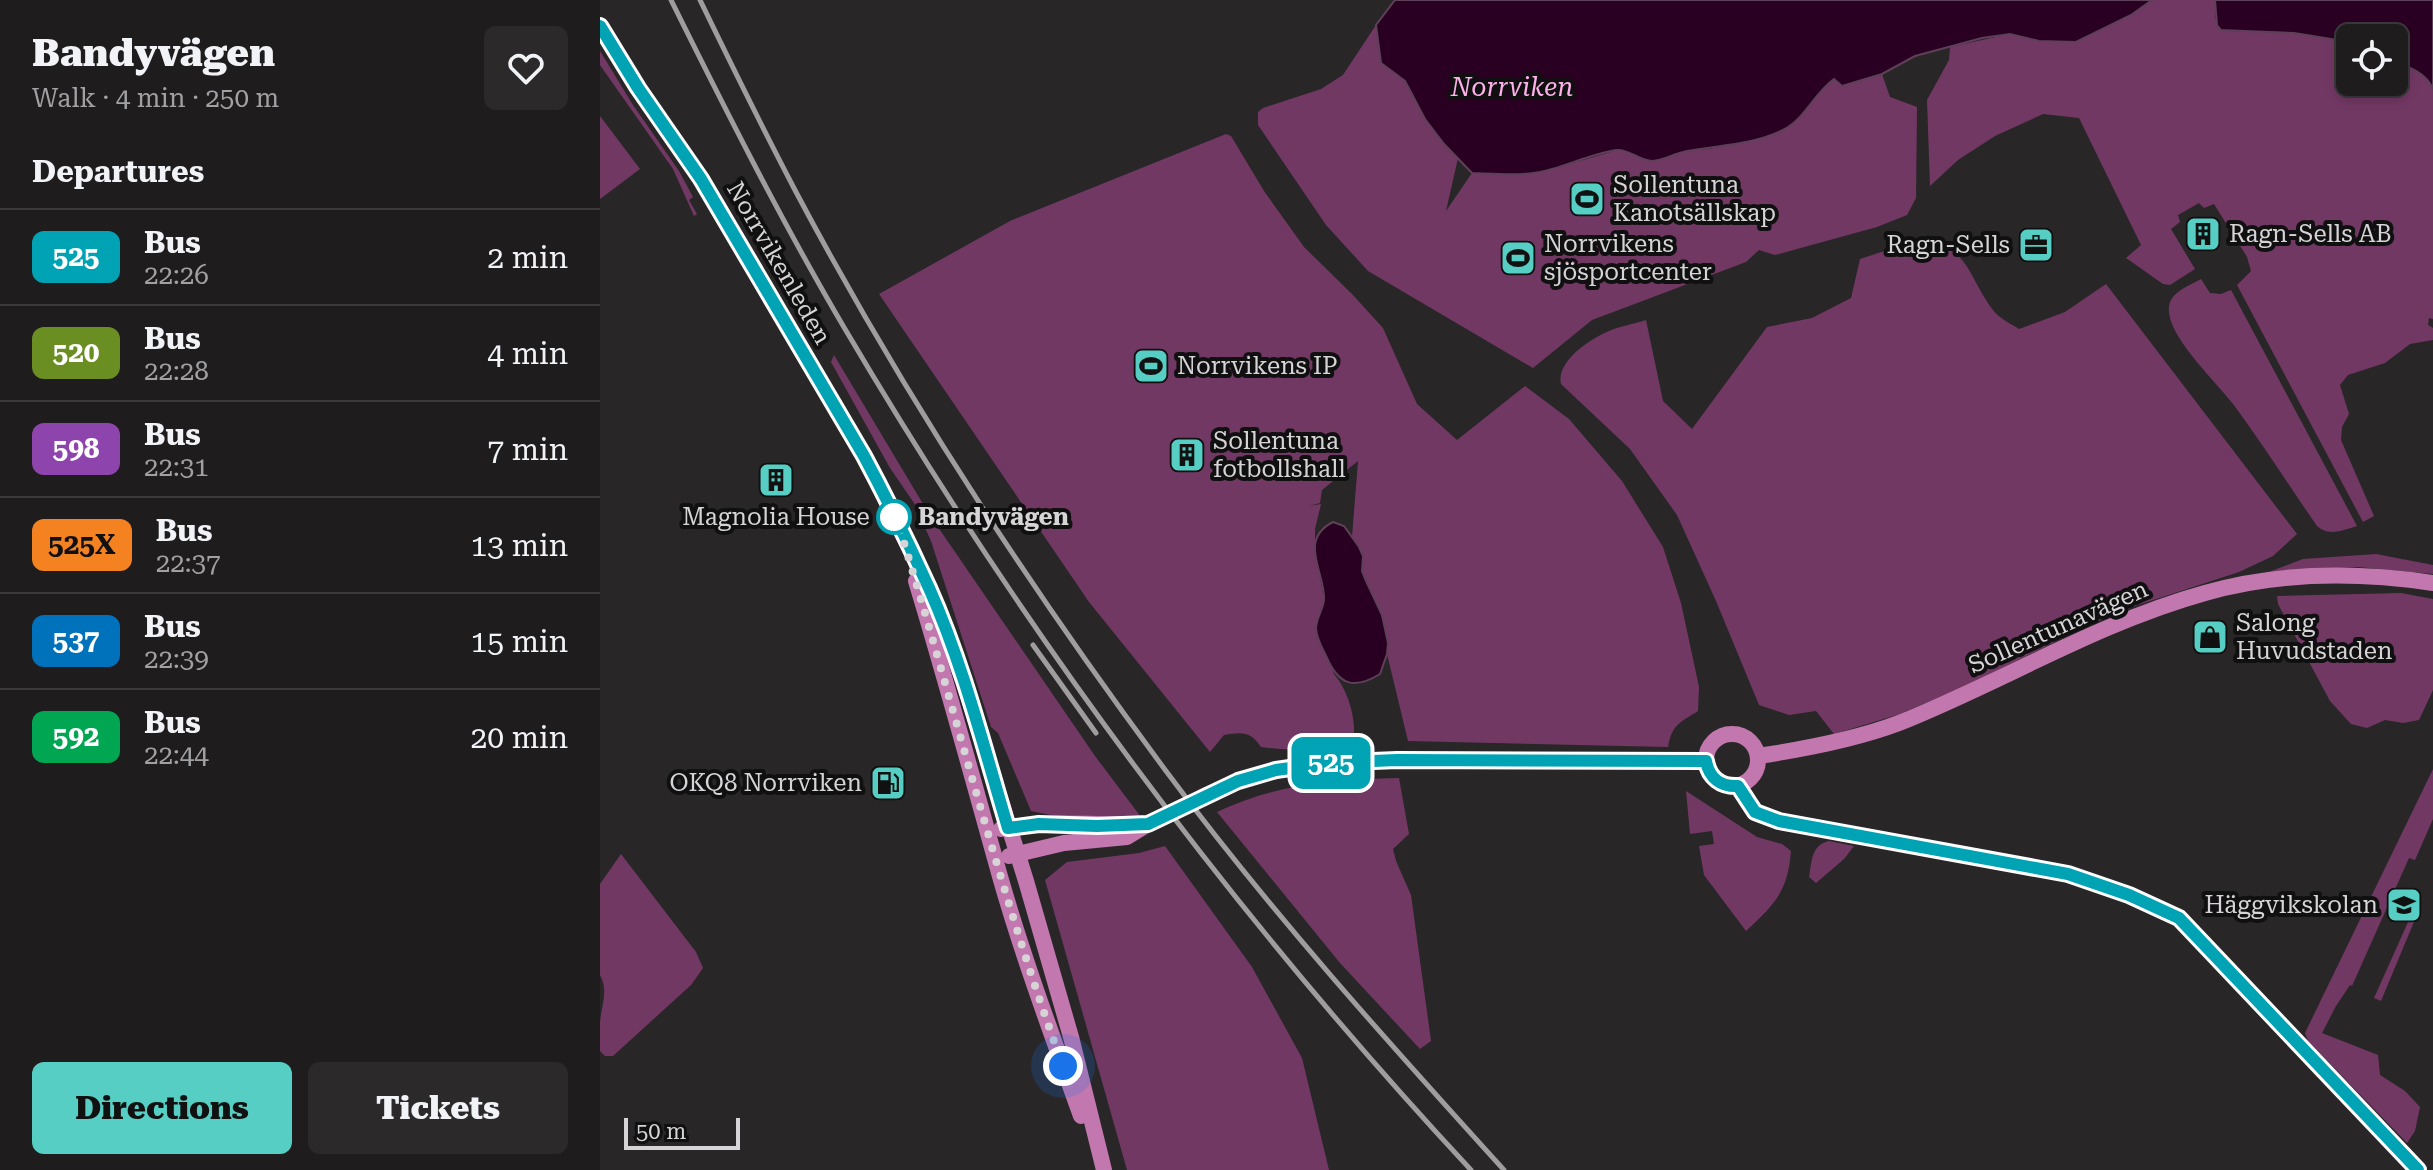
<!DOCTYPE html>
<html lang="en">
<head>
<meta charset="utf-8">
<style>
  body { margin:0; font-family:"Roboto Serif",serif; background:#2c292b; color:#f1f3f6; height:100vh; display:flex; flex-direction:column; font-size:30px; white-space:nowrap }
  * { box-sizing:border-box; margin:0 }
  p { font-size:26px; color:#a1a1a4 }
  .icon { flex:none; width:44px; height:44px; fill:none; stroke:currentColor; stroke-width:2; stroke-linecap:round; stroke-linejoin:round }
  .map { position:relative; flex:1; overflow:hidden }
  .details { display:flex; flex-direction:column; background:#1f1c1e; width:600px }
  .details>* { flex:none }
  .badge { padding:0 16px; border-radius:12px; font-size:28px; line-height:52px }
  .controls { position:absolute; left:1736px; top:24px; display:grid; gap:16px }
  .controls a { display:grid; place-items:center; width:72px; height:72px; border-radius:12px; background:#1f1c1e; box-shadow:0 4px 12px #0003,0 0 0 2px #3c3a3c; font-size:40px }
  .scale { position:absolute; left:24px; bottom:20px; width:116px; box-sizing:border-box; padding-left:8px; border:4px solid #d6d4d6; border-top:0; font-size:22px; line-height:28px; white-space:nowrap; color:#d6d4d6; -webkit-text-stroke:6px #111011; paint-order:stroke }
  .you { position:absolute; width:40px; height:40px; margin:-20px; border:6px solid #fff; border-radius:50%; background:#1a73e8; box-shadow:0 0 0 12px #1a73e833 }
  .map>.badge { position:absolute; translate:-50% -50%; box-shadow:0 0 0 4px #fff }
  h2 { padding:0 32px; font-size:30px; line-height:72px }
  .round { display:grid; place-items:center; flex:none; width:84px; height:84px; border-radius:12px; background:#2c292b }
  .headline { display:flex; align-items:center; justify-content:space-between; height:136px; padding:0 32px }
  h1 { font-size:38px; font-weight:800; line-height:60px }
  .cta { display:flex; gap:16px; margin-top:auto; padding:16px 32px }
  .cta a { flex:1; height:92px; border-radius:12px; background:#56cec3; color:#111; font-size:32px; font-weight:800; line-height:92px; text-align:center }
  .cta a+a { background:#2c292b; color:#f1f3f6 }
  ul { padding:0; list-style:none }
  li { display:flex; align-items:center; gap:24px; height:96px; padding:0 32px; border-top:2px solid #3c3a3c }
  li div { flex:1 }
  li b { display:block; font-size:30px }
  li em { font-style:normal }
  li .badge { min-width:88px; font-weight:700; text-align:center }
  main { display:flex; flex:1; min-height:0 }
  .map>svg:first-child { display:block }
  .green { fill:#723864 }
  .water { fill:#2a0022; stroke:#5e4058; stroke-width:2 }
  .lines { fill:none; stroke-linecap:round; stroke-linejoin:round }
  .secondary-tunnel { stroke:#434042; stroke-width:16; stroke-dasharray:16 8; stroke-linecap:butt }
  .secondary { stroke:#c277ae; stroke-width:16 }
  .rail { stroke:#a09d9f; stroke-width:5 }
  .line-casing { stroke:#fff; stroke-width:18 }
  .line { stroke:#00a3b4; stroke-width:12 }
  .walk { stroke:#d6d4d6; stroke-width:8; stroke-dasharray:0 14.4 }
  .stop-dot { fill:#fff; stroke:#00a3b4; stroke-width:4 }
  .labels { text-anchor:middle; dominant-baseline:central; stroke-width:8; stroke-linejoin:round; paint-order:stroke }
  .poi-label { font-size:24px; fill:#d6d4d6; stroke:#111011; text-anchor:start }
  .street-label { font-size:24px; fill:#d6d4d6; stroke:#111011 }
  .stop-label { font-size:24px; font-weight:bold; fill:#d6d4d6; stroke:#111011; text-anchor:start }
  .water-label { font-size:26px; font-style:italic; fill:#feb0e9; stroke:#111011 }
</style>
</head>
<body>
<main>
<section class="details">
<div class="headline"><div><h1>Bandyvägen</h1><p>Walk · 4 min · 250 m</p></div><a class="round"><svg class="icon" aria-label="heart" viewBox="0 0 24 24"><path d="M12 20l-8-8c-3-5 5-10 8-4 3-6 11-1 8 4z"/></svg></a></div>
<h2>Departures</h2>
<ul>
<li><span class="badge" style="background:#00a3b4;color:#fff">525</span><div><b>Bus</b><p>22:26</p></div><em>2 min</em></li>
<li><span class="badge" style="background:#6b8e23;color:#fff">520</span><div><b>Bus</b><p>22:28</p></div><em>4 min</em></li>
<li><span class="badge" style="background:#8e44ad;color:#fff">598</span><div><b>Bus</b><p>22:31</p></div><em>7 min</em></li>
<li><span class="badge" style="background:#f58220;color:#111">525X</span><div><b>Bus</b><p>22:37</p></div><em>13 min</em></li>
<li><span class="badge" style="background:#0072bc;color:#fff">537</span><div><b>Bus</b><p>22:39</p></div><em>15 min</em></li>
<li><span class="badge" style="background:#00a651;color:#fff">592</span><div><b>Bus</b><p>22:44</p></div><em>20 min</em></li>
</ul>
<div class="cta"><a>Directions</a><a>Tickets</a></div>
</section>
<div class="map">
<svg width="1833" height="1170" viewBox="0 0 1833 1170">
  <rect width="100%" height="100%" fill="#292628"/>
  <!-- green -->
  <g class="green">
    <path d="M1552 0H1615V18L1632 31 1694 33 1750 41V82H1794V62C1810 67 1826 73 1833 89V319L1829 318 1828 325 1833 328V340L1810 344 1785 363 1748 375 1740 385 1749 414 1742 427 1741 440 1774 516 1763 522 1637 285 1651 271 1647 257 1614 204 1604 208 1599 203 1578 215 1580 222 1571 229 1595 269 1570 285 1563 284 1526 258 1541 245 1479 118 1443 114 1395 136 1358 160 1330 186 1327 100 1349 60 1350 47 1410 34 1439 41 1476 42 1531 15Z"/>
    <polygon points="776,25 781,63 805,81 825,119 858,158 846,211 872,173 909,175 949,170 1021,149 1048,161 1064,159 1085,151 1109,149 1165,138 1206,111 1220,89 1235,78 1242,86 1282,74 1290,97 1317,107 1316,198 1307,215 1277,227 1175,255 1159,250 1146,262 992,320 933,368 768,271 726,225 658,125 658,112 663,108 721,89 743,75"/>
    <polygon points="0,51 33,105 79,171 93,197 89,200 97,214 94,216 73,169 0,65"/>
    <polygon points="0,116 40,169 0,199"/>
    <path d="M626 134 631 136 664 191 704 247 752 294 783 328 817 404 857 440 925 386 969 419 1022 481 1063 547 1081 603 1099 687 1098 711C1079 723 1072 725 1068 747L808 741 787 654V637L762 571 763 556 752 537 758 461 722 490 720 503 709 506 721 504 715 529V553L724 598 717 623 734 674C747 689 755 715 754 733 720 750 698 752 661 747 651 731 641 732 624 735L610 752 489 602 279 294 410 221Z"/>
    <path d="M1312 242C1370 242 1365 273 1393 310 1399 318 1411 324 1419 329L1465 312 1506 284 1697 534 1673 556 1639 572 1535 606 1491 624 1362 688 1297 715 1234 734 1216 711 1189 715 1159 705 1116 601 1077 515 1030 449 961 384C956 361 990 339 1009 331 1020 326 1034 324 1046 320L1063 401 1092 429 1167 327 1212 318 1251 298 1260 259Z"/>
    <path d="M1601 279 1610 293 1621 294 1631 290 1757 526C1743 530 1729 537 1717 526 1690 487 1664 446 1636 408 1619 384 1571 341 1569 312 1567 293 1587 287 1601 279Z"/>
    <polygon points="234,355 329,514 495,756 541,817 456,816 431,811 398,733 391,727 331,541 314,503 290,468 231,362"/>
    <polygon points="1776,554 1833,565 1833,574 1758,567 1666,573 1703,559"/>
    <polygon points="1801,593 1833,599 1833,690 1819,720 1803,723 1785,720 1767,728 1751,724 1730,701 1678,604 1677,596"/>
    <polygon points="1833,769 1833,819 1815,860 1809,858 1752,986 1750,985 1736,1006 1722,1033 1778,1055 1780,1075 1805,1091 1820,1107 1815,1131 1807,1143 1708,1041 1705,1033"/>
    <path d="M799 778 809 834 793 849 796 861 811 895 831 1041 820 1049 740 963 617 812C679 783 732 780 799 778Z"/>
    <path d="M1086 791 1157 837 1182 844 1191 851C1188 891 1175 904 1146 931L1104 875 1099 846 1114 844 1112 831 1090 834Z"/>
    <path d="M1229 841 1254 846 1244 859 1216 883 1209 877C1212 861 1211 845 1229 841Z"/>
    <polygon points="565,846 652,967 702,1058 729,1170 527,1170 445,880 467,862 539,853"/>
    <path d="M21 854 96 952 103 968 91 985 13 1056H5L0 1051C0 1042 0 1032 0 1023 1 1006 9 991 0 975V884Z"/>
    <polygon points="1817,902 1821,905 1781,1001 1774,998"/>
  </g>
  <!-- water -->
  <g class="water">
    <path d="M795 0H1552L1531 15 1476 42 1439 41 1410 34 1382 38 1315 56 1282 74 1242 86 1234 79C1214 93 1206 118 1183 130 1153 145 1120 145 1087 151 1075 153 1065 160 1052 161 1040 161 1029 149 1017 150 995 153 973 163 952 169 927 177 898 174 872 173L844 144 825 119 805 81 781 63 776 25Z"/>
    <path d="M1615 0H1833V89C1826 73 1810 67 1794 62V38H1750V42L1694 33 1621 30 1617 25Z"/>
    <path d="M733 522 744 526 759 547 763 556 762 571 766 581 782 615 788 643 787 654 780 674C754 690 739 685 727 658 723 649 717 640 716 629 716 618 723 610 724 600 726 574 697 540 733 522Z"/>
  </g>
  <g class="lines">
    <!-- secondary-tunnel -->
    <polyline class="secondary-tunnel" points="548,824 604,796"/>
    <!-- secondary -->
    <g class="secondary">
      <polyline points="0,26 38,88 101,179 264,456 330,590 364,683 426,881 471,1037 504,1170"/>
      <path d="M316 581C346 680 373 780 401 880 424 960 453 1038 481 1116"/>
      <circle cx="1132" cy="760" r="26"/>
      <path d="M1158 756C1205 749 1254 740 1299 723 1402 682 1497 623 1605 593 1678 572 1758 572 1833 583"/>
      <polyline points="604,796 638,781 676,770 725,763 797,760 1106,761"/>
      <path d="M401 829C447 819 500 826 548 824"/>
      <polyline points="409,856 464,843 527,837 545,826"/>
    </g>
    <!-- rail -->
    <g class="rail">
      <path d="M71 0C126 111 182 222 245 329 423 631 632 913 871 1170"/>
      <path d="M100 0C131 64 163 129 196 192 303 394 430 588 566 771 670 911 787 1041 904 1170"/>
      <polyline points="433,645 496,733"/>
    </g>
  </g>
  <g class="lines">
    <defs>
      <path id="line" d="M0 26 38 88 101 179 264 456C287 499 309 544 329 588 363 664 384 748 408 828L439 824 497 826 548 824 638 781 676 770 725 763 797 760 1106 761C1109 778 1121 787 1138 786L1155 812 1179 821 1468 874 1529 895 1579 918 1818 1170"/>
    </defs>
    <!-- line casing -->
    <use href="#line" class="line-casing"/>
    <!-- line -->
    <use href="#line" class="line"/>
    <!-- walk -->
    <path class="walk" d="M294 517 301 533C356 711 399 892 463 1066"/>
  </g>
  <!-- icons -->
  <defs>
    <symbol id="stadium-square" viewBox="-11 -11 22 22"><rect x="-9" y="-9" width="18" height="18" rx="4" fill="#56cec3" stroke="#111011"/><path d="M0-5a6.5 5 0 1 0 0 10a6.5 5 0 1 0 0-10ZM-3.5-1.8h7v3.6h-7Z" fill="#111"/></symbol>
    <symbol id="building-square" viewBox="-11 -11 22 22"><rect x="-9" y="-9" width="18" height="18" rx="4" fill="#56cec3" stroke="#111011"/><path d="M-4-6H4V6H1V3H-1V6H-4ZM-2.5-4.3h1.7v1.8h-1.7ZM.8-4.3h1.7v1.8H.8ZM-2.5-1h1.7V.8h-1.7ZM.8-1h1.7V.8H.8Z" fill="#111"/></symbol>
    <symbol id="office-square" viewBox="-11 -11 22 22"><rect x="-9" y="-9" width="18" height="18" rx="4" fill="#56cec3" stroke="#111011"/><path d="M-6-3h4V-5.5h4V-3h4V5H-6ZM-1-4.5V-3h2v-1.5ZM-6 0V1H6V0Z" fill="#111"/></symbol>
    <symbol id="shop-square" viewBox="-11 -11 22 22"><rect x="-9" y="-9" width="18" height="18" rx="4" fill="#56cec3" stroke="#111011"/><path d="M-5-2.5h2.3a2.7 3.5 0 0 1 5.4 0H5L5.5 6h-11ZM-1.5-2.5h3a1.5 2.3 0 0 0-3 0Z" fill="#111"/></symbol>
    <symbol id="fuel-square" viewBox="-11 -11 22 22"><rect x="-9" y="-9" width="18" height="18" rx="4" fill="#56cec3" stroke="#111011"/><path d="M-5.5-6h7V0h2V4h1.3V-2.5L3-4.5l.8-.8L6-3V5H2.5V1h-1V6h-7ZM-4.2-4.7v3.2H.2V-4.7Z" fill="#111"/></symbol>
    <symbol id="school-square" viewBox="-11 -11 22 22"><rect x="-9" y="-9" width="18" height="18" rx="4" fill="#56cec3" stroke="#111011"/><path d="M0-5L7-2L0 1L-7-2ZM-4 1L0 2.5L4 1V4Q0 6-4 4Z" fill="#111"/></symbol>
  </defs>
  <g fill-rule="evenodd">
    <use href="#stadium-square" x="967" y="179" width="40" height="40"/>
    <use href="#building-square" x="1583" y="214" width="40" height="40"/>
    <use href="#office-square" x="1416" y="225" width="40" height="40"/>
    <use href="#stadium-square" x="898" y="238" width="40" height="40"/>
    <use href="#stadium-square" x="531" y="346" width="40" height="40"/>
    <use href="#building-square" x="567" y="435" width="40" height="40"/>
    <use href="#building-square" x="156" y="460" width="40" height="40"/>
    <use href="#shop-square" x="1590" y="617" width="40" height="40"/>
    <use href="#fuel-square" x="268" y="763" width="40" height="40"/>
    <use href="#school-square" x="1784" y="885" width="40" height="40"/>
  </g>
  <!-- markers -->
  <circle class="stop-dot" cx="294" cy="517" r="16"/>
  <g class="labels">
    <!-- poi labels -->
    <g class="poi-label">
      <text x="1013" y="185">Sollentuna<tspan x="1013" dy="28">Kanotsällskap</tspan></text>
      <text x="1629" y="234">Ragn-Sells AB</text>
      <text x="944" y="244">Norrvikens<tspan x="944" dy="28">sjösportcenter</tspan></text>
      <text x="1410" y="245" text-anchor="end">Ragn-Sells</text>
      <text x="577" y="366">Norrvikens IP</text>
      <text x="613" y="441">Sollentuna<tspan x="613" dy="28">fotbollshall</tspan></text>
      <text x="176" y="517" text-anchor="middle">Magnolia House</text>
      <text x="1636" y="623">Salong<tspan x="1636" dy="28">Huvudstaden</tspan></text>
      <text x="262" y="783" text-anchor="end">OKQ8 Norrviken</text>
      <text x="1778" y="905" text-anchor="end">Häggvikskolan</text>
    </g>
    <!-- street labels -->
    <g class="street-label">
      <text transform="translate(179 263) rotate(60)">Norrvikenleden</text>
      <text transform="translate(1458 627) rotate(-24)">Sollentunavägen</text>
    </g>
    <!-- stop labels -->
    <g class="stop-label">
      <text x="318" y="517">Bandyvägen</text>
    </g>
    <!-- water labels -->
    <g class="water-label">
      <text x="912" y="87">Norrviken</text>
    </g>
  </g>
</svg>
<div class="controls">
<a><svg class="icon" aria-label="locate" viewBox="0 0 24 24"><circle cx="12" cy="12" r="6"/><path d="M12 2v4M12 18v4M2 12h4M18 12h4"/></svg></a>
</div>
<div class="scale">50 m</div>
<div class="you" style="left:463px;top:1066px"></div>
<b class="badge" style="left:731px;top:763px;background:#00a3b4;color:#fff">525</b>
</div>
</main>
</body>
</html>
